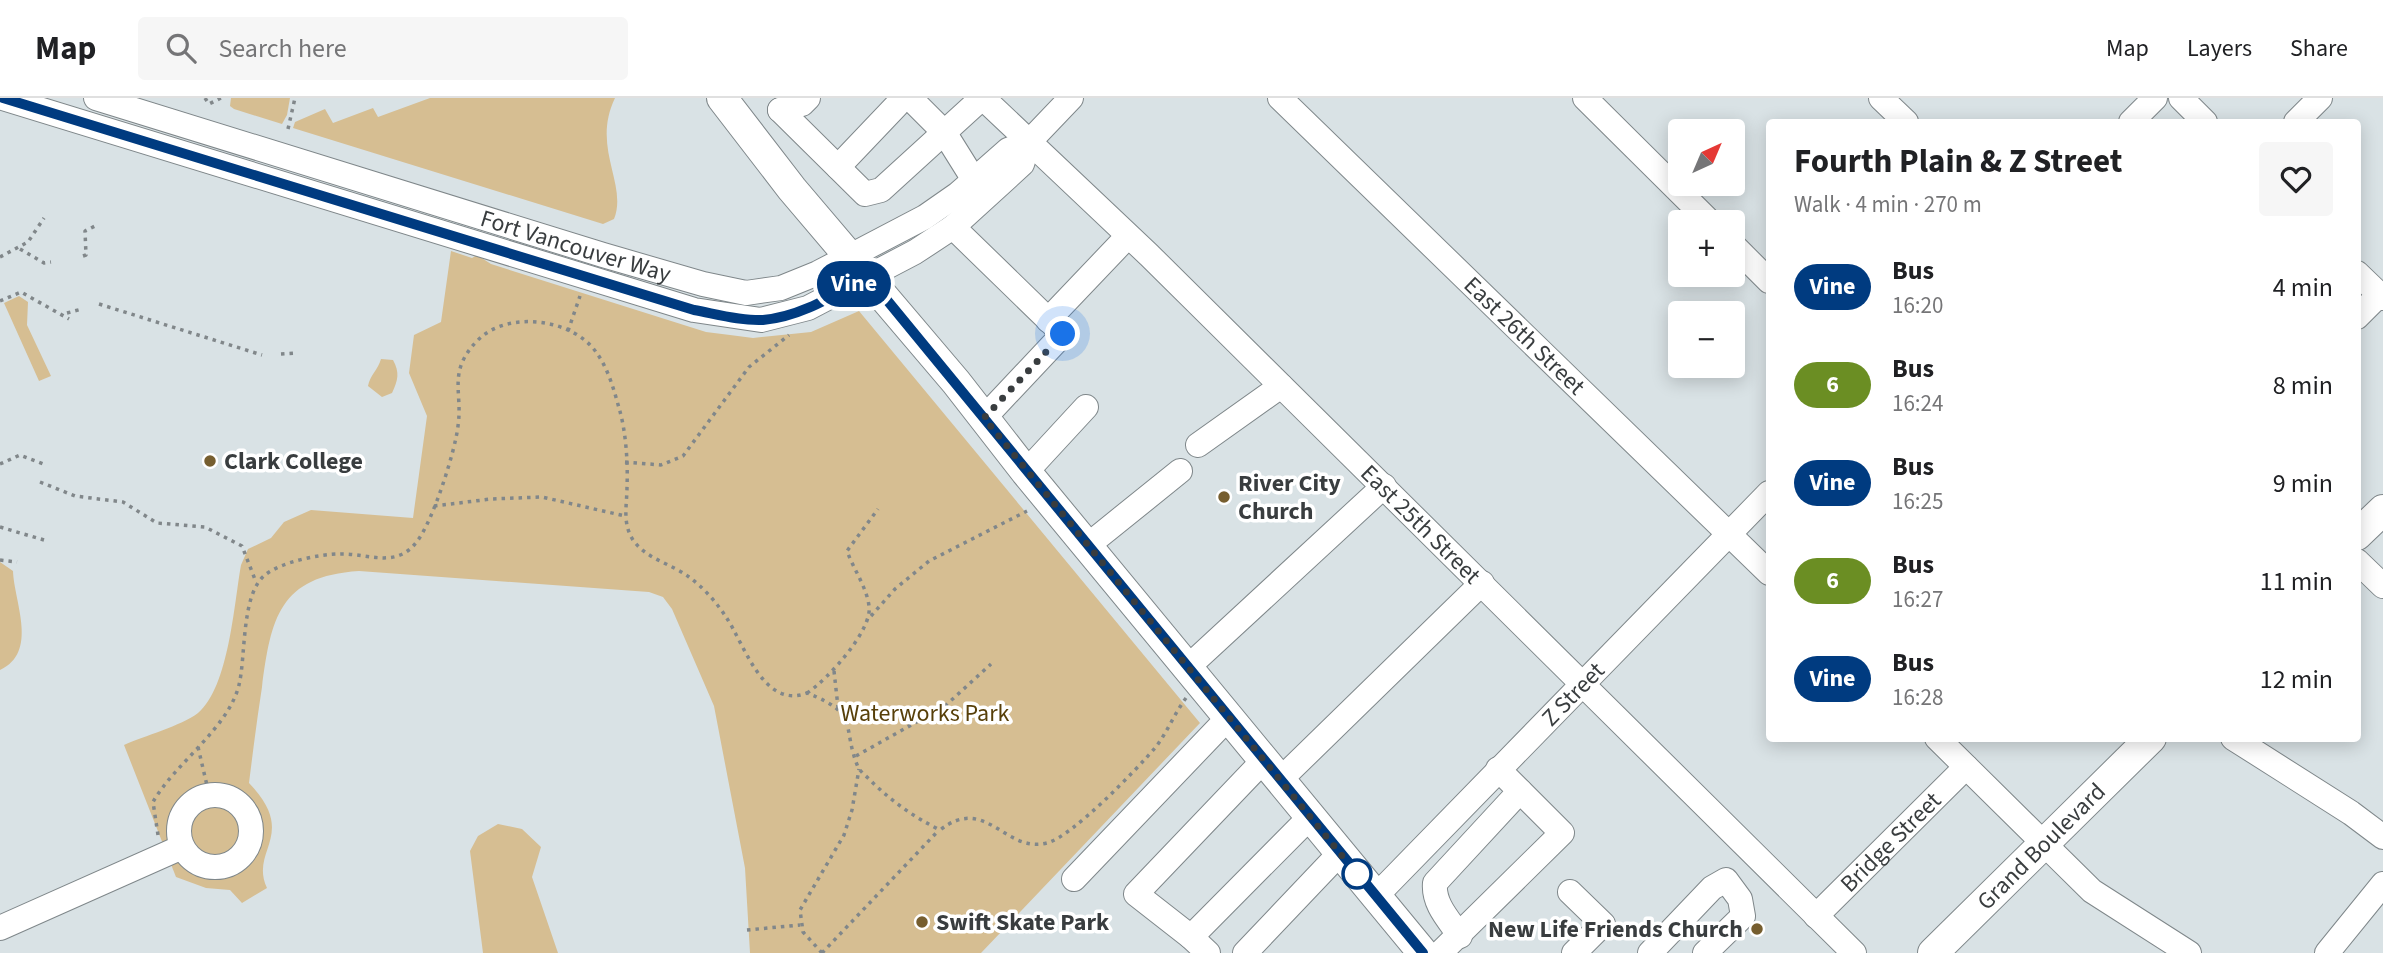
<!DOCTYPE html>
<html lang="en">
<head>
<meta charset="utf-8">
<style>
  body { margin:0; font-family:"Source Sans 3",sans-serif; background:#f6f6f6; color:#202124; height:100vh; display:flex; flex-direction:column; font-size:26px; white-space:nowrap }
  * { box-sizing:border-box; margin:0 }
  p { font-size:23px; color:#757577 }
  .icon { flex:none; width:38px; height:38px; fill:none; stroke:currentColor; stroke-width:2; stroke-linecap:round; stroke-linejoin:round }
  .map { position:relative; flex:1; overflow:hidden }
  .side { position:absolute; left:1766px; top:21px; width:595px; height:623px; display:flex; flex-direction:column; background:#fff; border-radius:7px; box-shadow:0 4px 18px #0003 }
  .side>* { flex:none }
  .badge { padding:0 14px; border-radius:23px; font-size:24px; line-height:46px }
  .needle { width:46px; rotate:44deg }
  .tools { position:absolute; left:1668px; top:21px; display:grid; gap:14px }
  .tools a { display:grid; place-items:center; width:77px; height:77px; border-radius:7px; background:#fff; box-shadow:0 4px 18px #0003; font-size:35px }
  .you { position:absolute; width:35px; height:35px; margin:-18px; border:5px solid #fff; border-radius:50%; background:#1a73e8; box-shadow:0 0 0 10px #1a73e833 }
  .map>.badge { position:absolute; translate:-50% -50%; box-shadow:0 0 0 4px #fff }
  .round { display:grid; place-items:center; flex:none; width:74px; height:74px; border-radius:7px; background:#f6f6f6 }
  .head { display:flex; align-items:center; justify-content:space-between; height:119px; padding:0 28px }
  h1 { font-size:33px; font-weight:700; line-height:52px }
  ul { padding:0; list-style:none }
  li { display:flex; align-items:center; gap:21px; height:98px; padding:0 28px }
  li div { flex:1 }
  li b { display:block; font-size:26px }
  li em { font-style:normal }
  li .badge { min-width:77px; font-weight:700; text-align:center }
  header { display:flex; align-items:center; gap:42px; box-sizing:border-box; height:98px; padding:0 35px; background:#fff; border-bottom:2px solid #e0e0e0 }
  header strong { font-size:33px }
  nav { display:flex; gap:38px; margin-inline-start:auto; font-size:24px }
  .search { width:490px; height:63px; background:#f6f6f6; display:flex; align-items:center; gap:18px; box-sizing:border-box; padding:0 24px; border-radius:7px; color:#757577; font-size:26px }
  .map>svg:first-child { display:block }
  .green { fill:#d6be92 }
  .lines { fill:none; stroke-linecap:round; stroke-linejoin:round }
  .minor-casing { stroke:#7f878a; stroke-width:26 }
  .major-casing { stroke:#7f878a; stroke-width:32 }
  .path { stroke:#81878a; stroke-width:3.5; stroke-dasharray:3.5 5; stroke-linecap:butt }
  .minor { stroke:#fff; stroke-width:24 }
  .major { stroke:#fff; stroke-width:30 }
  .line-casing { stroke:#fff; stroke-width:16 }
  .line { stroke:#003b80; stroke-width:10 }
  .walk { stroke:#393d3f; stroke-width:7; stroke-dasharray:0 12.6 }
  .poi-dot { fill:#765e2f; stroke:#fff; stroke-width:2.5 }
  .stop-dot { fill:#fff; stroke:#003b80; stroke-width:3.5 }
  .labels { text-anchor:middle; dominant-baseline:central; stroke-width:7; stroke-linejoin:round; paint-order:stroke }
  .street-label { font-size:24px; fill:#393d3f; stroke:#fff }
  .poi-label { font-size:24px; font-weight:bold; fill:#393d3f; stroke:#fff; text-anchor:start }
  .park-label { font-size:24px; fill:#573f09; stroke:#fff }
</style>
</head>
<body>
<header>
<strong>Map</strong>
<div class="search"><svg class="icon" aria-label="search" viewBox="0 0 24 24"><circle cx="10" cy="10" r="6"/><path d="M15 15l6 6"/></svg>Search here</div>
<nav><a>Map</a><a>Layers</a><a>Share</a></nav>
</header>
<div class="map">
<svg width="2383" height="855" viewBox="0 0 2383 855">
  <rect width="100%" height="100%" fill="#d9e2e5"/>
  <!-- green -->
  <g class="green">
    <polygon points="231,0 290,0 287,17 282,26 234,11 230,8"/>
    <path d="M430 0H615C591 50 628 86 614 121L603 126 293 30 295 24 325 11 333 25 373 10 378 19Z"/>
    <path d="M451 153 472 160 477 157 491 166 706 234 730 237 753 240 811 234 859 213 1200 625 981 855H750L745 770 714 608 672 511 663 499 649 494 359 473C279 478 271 521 262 589 257 621 253 653 249 685 299 737 249 752 267 790L242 805 230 792 206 790 176 779 124 647C144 638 181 628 198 615 229 589 234 506 241 467L248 451 271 440 284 424 311 412 413 420 427 318 409 275 414 237 441 224Z"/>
    <polygon points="19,198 28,204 27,227 51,278 39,283 4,205"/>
    <path d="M381 261 393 262C400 275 398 282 392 295L382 299 368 288C370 277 378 272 381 261Z"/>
    <path d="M0 464 13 473C14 504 39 554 0 572Z"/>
    <polygon points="498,726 522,731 541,749 532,779 558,855 483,855 470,753 478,738"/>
  </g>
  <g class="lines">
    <defs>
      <g id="minor">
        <polyline points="3,0 694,212 761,222 808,210 915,154 953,129 1022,66 1029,44"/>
        <path id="s1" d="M96 0 603 157 703 186 746 195 781 190 818 175 925 119 958 96 1008 52 1029 44 1071 0"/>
        <polyline points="910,0 944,34 974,82"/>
        <path id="s2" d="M983 0 1149 157 1854 855"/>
        <path id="s3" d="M1280 0 1769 475"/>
        <polyline points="1585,0 1710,124"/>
        <polyline points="1881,0 1906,24"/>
        <polyline points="2181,0 2205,24"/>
        <polyline points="780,12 865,96 881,92 982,0"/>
        <polyline points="780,12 802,6 808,0"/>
        <polyline points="2131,24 2155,0"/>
        <polyline points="2296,24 2320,0"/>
        <polyline points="838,69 897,7"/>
        <polyline points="953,129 1063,236 984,320"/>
        <polyline points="1732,146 1769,183"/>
        <polyline points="2357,175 2383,200"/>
        <polyline points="2357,219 2379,197"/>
        <polyline points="1048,222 1128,138"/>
        <polyline points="1198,347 1281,288"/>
        <polyline points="1026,374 1086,309"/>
        <polyline points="1087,448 1180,373"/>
        <polyline points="2357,463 2383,488"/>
        <polyline points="1187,570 1384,388"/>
        <polyline points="1937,640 2092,793 2189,855"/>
        <polyline points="2233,640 2351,715 2383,739"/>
        <polyline points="1280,682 1482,485"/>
        <circle cx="215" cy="733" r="36"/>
        <polyline points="1074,781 1228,620"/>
        <polyline points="1570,794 1603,826 1574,855"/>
        <path id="s4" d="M1376 798 1769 395"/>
        <path id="s5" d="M1816 818 1966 669"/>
        <polyline points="0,830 182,749"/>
        <path d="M1460 838C1449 822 1433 806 1435 785L1520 693"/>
        <polyline points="1191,839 1136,796 1263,663"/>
        <polyline points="1208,855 1191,839 1310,719"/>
        <polyline points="1245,855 1340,755"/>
        <polyline points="1440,855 1562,735 1498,671"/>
        <polyline points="1650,855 1712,790 1726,782 1740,801 1743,818 1705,855"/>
        <polyline points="2327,855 2383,786"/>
      </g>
      <g id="major">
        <polyline points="722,0 792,91 956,284 1026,374 1423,855"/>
        <polyline points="2357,437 2383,412"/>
        <path id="s6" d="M1933 855 2151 640"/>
      </g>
    </defs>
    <!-- minor casing -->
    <use href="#minor" class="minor-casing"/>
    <!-- major casing -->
    <use href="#major" class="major-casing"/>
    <!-- path -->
    <g class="path">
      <polyline points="205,0 209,6 221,0"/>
      <polyline points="288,31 295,0"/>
      <polyline points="20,151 44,165 51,164"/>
      <polyline points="83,158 86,157 85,133 97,127"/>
      <polyline points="0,159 28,144 44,120"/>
      <polyline points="0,203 21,194 69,221"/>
      <polyline points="99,206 262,257"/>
      <polyline points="67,215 82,211"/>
      <polyline points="568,233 580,198"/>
      <polyline points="281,256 297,255"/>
      <polyline points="625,364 661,367 683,358 749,269 789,237"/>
      <polyline points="0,366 20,357 46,367"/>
      <polyline points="40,384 75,398 123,404 157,425 205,429 242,448 256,484"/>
      <polyline points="434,408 491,401 542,399 625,418"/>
      <polyline points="0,429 44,442"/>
      <polyline points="0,462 17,464"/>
      <polyline points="871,518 895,491 929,463 1027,413"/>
      <polyline points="834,573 838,609"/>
      <path d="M807 595C827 582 873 532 869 508 867 490 853 470 847 453L878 411"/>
      <polyline points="198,649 209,696"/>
      <polyline points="856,658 945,608 991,566"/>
      <path d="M158 737 153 704C175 665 228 631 239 587 246 558 241 496 265 477 281 464 319 456 340 456 369 455 397 472 418 442 433 422 455 354 458 328 463 294 447 274 477 243 506 212 572 220 596 254 608 270 614 292 619 310 626 333 628 365 627 389 627 407 622 425 633 442 646 461 672 466 689 479 703 489 717 505 726 519 744 545 763 612 807 595 861 616 841 628 858 669 861 675 869 680 873 685 894 705 914 719 940 732 986 696 1005 756 1047 745 1073 738 1136 672 1155 650 1167 635 1174 616 1186 600"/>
      <polyline points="747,832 800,827"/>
      <polyline points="822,855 803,834 800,812 844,737 852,712 859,671"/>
      <polyline points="822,855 939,732"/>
    </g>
    <!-- minor -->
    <use href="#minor" class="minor"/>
    <!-- major -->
    <use href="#major" class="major"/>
  </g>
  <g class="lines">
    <defs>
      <path id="line" d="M3 0 694 212C716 216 740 223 763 222 801 219 836 196 868 179L1423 855"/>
    </defs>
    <!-- line casing -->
    <use href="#line" class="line-casing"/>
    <!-- line -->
    <use href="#line" class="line"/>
    <!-- walk -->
    <polyline class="walk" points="1063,236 984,320 1357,776"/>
  </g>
  <!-- markers -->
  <g class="poi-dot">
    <circle cx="210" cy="363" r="7"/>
    <circle cx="1224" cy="399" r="7"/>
    <circle cx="922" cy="824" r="7"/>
    <circle cx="1757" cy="831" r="7"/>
  </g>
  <circle class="stop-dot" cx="1357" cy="776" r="14"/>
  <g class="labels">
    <!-- street labels -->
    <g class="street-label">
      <text stroke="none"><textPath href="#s1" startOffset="502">Fort Vancouver Way</textPath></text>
      <text stroke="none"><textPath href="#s3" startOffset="341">East 26th Street</textPath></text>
      <text stroke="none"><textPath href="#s2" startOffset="611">East 25th Street</textPath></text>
      <text stroke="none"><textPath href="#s4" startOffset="282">Z Street</textPath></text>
      <text stroke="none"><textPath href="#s5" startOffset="105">Bridge Street</textPath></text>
      <text stroke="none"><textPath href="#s6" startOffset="152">Grand Boulevard</textPath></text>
    </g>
    <!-- poi labels -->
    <g class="poi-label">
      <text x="224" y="363">Clark College</text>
      <text x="1238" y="385">River City<tspan x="1238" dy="28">Church</tspan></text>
      <text x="936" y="824">Swift Skate Park</text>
      <text x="1743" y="831" text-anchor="end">New Life Friends Church</text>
    </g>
    <!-- park labels -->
    <g class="park-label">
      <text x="925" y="615">Waterworks Park</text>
    </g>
  </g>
</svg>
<div class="tools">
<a><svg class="needle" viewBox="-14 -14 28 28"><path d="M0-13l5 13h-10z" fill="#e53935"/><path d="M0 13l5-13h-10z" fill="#757577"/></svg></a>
<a>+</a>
<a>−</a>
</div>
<div class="you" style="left:1063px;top:236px"></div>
<b class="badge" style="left:854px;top:186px;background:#003b80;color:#fff">Vine</b>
<section class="side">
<div class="head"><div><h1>Fourth Plain &amp; Z Street</h1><p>Walk · 4 min · 270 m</p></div><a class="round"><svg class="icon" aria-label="heart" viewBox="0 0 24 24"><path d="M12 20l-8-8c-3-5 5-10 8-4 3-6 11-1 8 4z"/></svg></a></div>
<ul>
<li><span class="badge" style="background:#003b80;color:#fff">Vine</span><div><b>Bus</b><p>16:20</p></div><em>4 min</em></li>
<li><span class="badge" style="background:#6b8e23;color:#fff">6</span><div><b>Bus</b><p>16:24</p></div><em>8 min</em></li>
<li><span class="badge" style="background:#003b80;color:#fff">Vine</span><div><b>Bus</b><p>16:25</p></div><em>9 min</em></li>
<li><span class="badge" style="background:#6b8e23;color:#fff">6</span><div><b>Bus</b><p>16:27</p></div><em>11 min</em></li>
<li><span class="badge" style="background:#003b80;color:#fff">Vine</span><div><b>Bus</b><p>16:28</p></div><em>12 min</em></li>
</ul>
</section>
</div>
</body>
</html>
